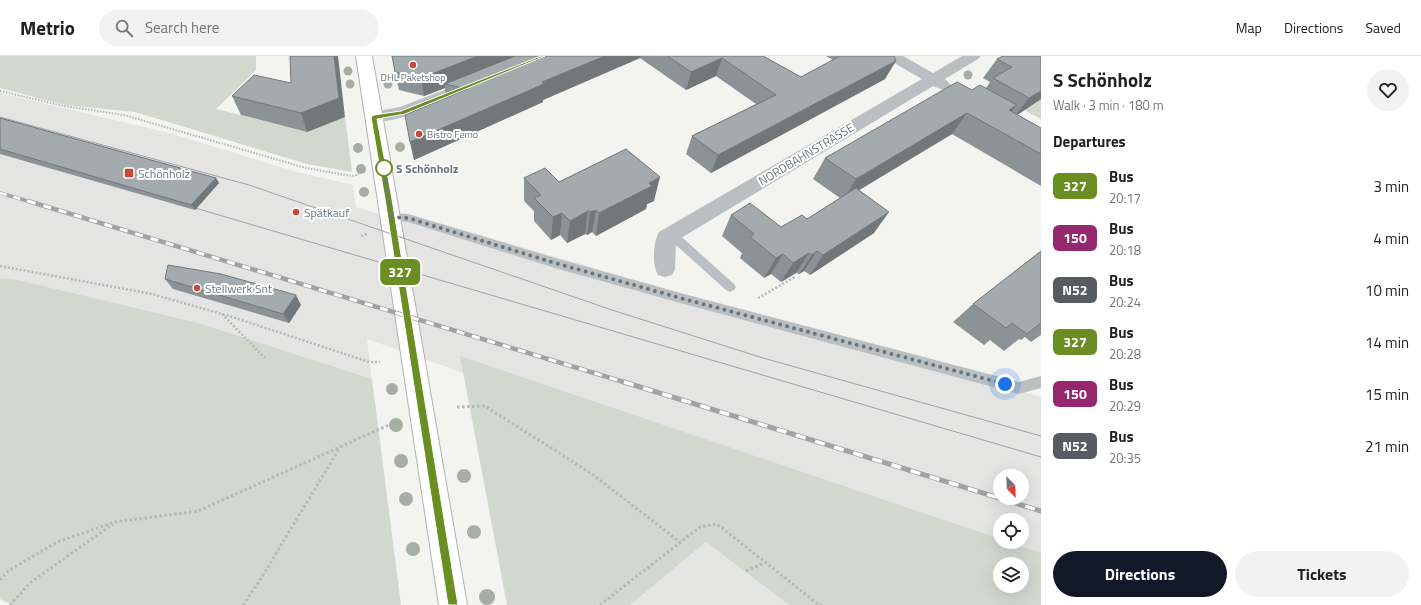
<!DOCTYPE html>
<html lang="en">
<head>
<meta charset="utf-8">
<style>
  body { margin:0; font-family:"Titillium Web",sans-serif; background:#f2f2f2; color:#202124; height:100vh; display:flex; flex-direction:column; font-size:15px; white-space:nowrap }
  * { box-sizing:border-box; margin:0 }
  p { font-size:13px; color:#757577 }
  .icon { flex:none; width:22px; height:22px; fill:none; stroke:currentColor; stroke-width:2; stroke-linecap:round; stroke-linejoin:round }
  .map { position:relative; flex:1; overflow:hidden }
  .panel { display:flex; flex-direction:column; background:#fff; width:380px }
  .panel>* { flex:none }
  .badge { padding:0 8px; border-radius:6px; font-size:14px; line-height:26px }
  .needle { width:26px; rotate:157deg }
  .fabs { position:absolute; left:993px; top:413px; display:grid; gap:8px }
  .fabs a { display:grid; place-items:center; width:36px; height:36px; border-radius:50%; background:#fff; box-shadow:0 4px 16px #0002; font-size:20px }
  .you { position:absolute; width:20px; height:20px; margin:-10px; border:3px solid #fff; border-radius:50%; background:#1a73e8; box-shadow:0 0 0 6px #1a73e833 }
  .map>.badge { position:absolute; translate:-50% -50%; box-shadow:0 0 0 2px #fff }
  h2 { padding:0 12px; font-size:15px; line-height:36px }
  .round { display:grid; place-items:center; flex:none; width:42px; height:42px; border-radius:21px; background:#f2f2f2 }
  .head { display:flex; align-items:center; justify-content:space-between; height:68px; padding:0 12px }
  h1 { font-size:19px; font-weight:700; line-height:30px }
  .button { display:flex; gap:8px; margin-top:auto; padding:8px 12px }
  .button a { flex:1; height:46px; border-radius:24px; background:#111827; color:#fff; font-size:16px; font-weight:700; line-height:46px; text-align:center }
  .button a+a { background:#f2f2f2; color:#202124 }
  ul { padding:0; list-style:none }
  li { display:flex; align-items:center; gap:12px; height:52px; padding:0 12px }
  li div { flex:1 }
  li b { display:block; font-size:15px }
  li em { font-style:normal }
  li .badge { min-width:44px; font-weight:700; text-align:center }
  header { display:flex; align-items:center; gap:24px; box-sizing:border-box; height:56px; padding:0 20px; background:#fff; border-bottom:1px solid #e0e0e0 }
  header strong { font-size:19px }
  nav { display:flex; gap:22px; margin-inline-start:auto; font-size:14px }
  .search { width:280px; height:36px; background:#f2f2f2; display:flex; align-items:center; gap:10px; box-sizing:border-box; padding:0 14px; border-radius:22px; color:#757577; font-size:15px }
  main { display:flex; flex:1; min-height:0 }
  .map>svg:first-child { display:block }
  .built { fill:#e4e4e3; fill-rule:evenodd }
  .green { fill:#d3d8cf; fill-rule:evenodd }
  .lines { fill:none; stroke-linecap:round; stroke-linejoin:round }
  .secondary-casing { stroke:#adb3b5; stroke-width:2 }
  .path-far2 { stroke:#b6b9ba; stroke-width:2; stroke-dasharray:1.5 1.5; stroke-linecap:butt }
  .path-far1 { stroke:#b6b9ba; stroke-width:2.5; stroke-dasharray:2 2; stroke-linecap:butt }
  .path { stroke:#b6b9ba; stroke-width:3; stroke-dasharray:2.5 2.5; stroke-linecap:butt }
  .lane { fill:#babfc1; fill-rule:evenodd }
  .street { fill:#babfc1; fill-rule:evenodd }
  .secondary { fill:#fff; fill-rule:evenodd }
  .tram { stroke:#9da3a6; stroke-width:1 }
  .rail-far2-casing { stroke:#9da3a6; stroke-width:3.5 }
  .rail-far1-casing { stroke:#9da3a6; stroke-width:4.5 }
  .rail-casing { stroke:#9da3a6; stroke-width:5 }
  .rail-far2 { stroke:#fff; stroke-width:2.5; stroke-dasharray:7; stroke-linecap:butt }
  .rail-far1 { stroke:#fff; stroke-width:3; stroke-dasharray:8; stroke-linecap:butt }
  .rail { stroke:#fff; stroke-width:3.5; stroke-dasharray:10; stroke-linecap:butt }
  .tree { fill:#a7aea3 }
  .wall { fill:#8c9396 }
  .shaded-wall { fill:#72787a }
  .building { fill:#a3abae; stroke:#72787a }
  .line { fill:#6b8e23; stroke:#fff }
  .walk { stroke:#66767d; stroke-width:4; stroke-dasharray:0 7.2 }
  .poi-dot { fill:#ce4635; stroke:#fff; stroke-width:1.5 }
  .stop-dot { fill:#fff; stroke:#6b8e23; stroke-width:2 }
  .labels { text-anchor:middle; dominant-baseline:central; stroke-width:4; stroke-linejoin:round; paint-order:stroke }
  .far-poi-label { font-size:10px; fill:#66767d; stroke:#fff }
  .street-label { font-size:12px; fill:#66767d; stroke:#fff }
  .stop-label { font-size:12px; font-weight:bold; fill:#66767d; stroke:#fff; text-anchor:start }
  .poi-label { font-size:12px; fill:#66767d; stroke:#fff; text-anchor:start }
</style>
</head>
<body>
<header>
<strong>Metrio</strong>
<div class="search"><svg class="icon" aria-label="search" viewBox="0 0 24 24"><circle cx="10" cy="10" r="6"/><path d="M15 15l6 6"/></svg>Search here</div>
<nav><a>Map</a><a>Directions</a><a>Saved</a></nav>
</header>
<main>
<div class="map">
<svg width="1041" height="549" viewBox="0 0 1041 549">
  <rect width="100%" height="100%" fill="#f3f3f0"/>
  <!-- built -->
  <g class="built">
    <path d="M0 37 169 77 297 116 353 129 356 151 405 166 404 157 1041 341V549L472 320 367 283 375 351 0 391ZM1000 420H1022V442H1000ZM1000 464H1022V486H1000ZM1000 508H1022V530H1000Z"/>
    <polygon points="706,486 789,549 630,549"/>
  </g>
  <!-- green -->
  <g class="green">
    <polygon points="0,0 256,0 256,14 216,53 307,76 345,61 352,116 307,108 135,56 65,49 0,32"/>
    <polygon points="1041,36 1041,63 1024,54"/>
    <polygon points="0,222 18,224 198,267 372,323 401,549 12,549 0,543"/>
    <path d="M460 300 1000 483V486H1008L1041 497V549H789L706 486 630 549H507ZM1000 508H1022V530H1000Z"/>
  </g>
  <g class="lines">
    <defs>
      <polygon id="secondary" points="356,0 372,0 467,549 439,549"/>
    </defs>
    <!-- secondary casing -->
    <use href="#secondary" class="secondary-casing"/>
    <!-- path-far2 -->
    <polyline class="path-far2" points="0,35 64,50 124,59 306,112 352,120 357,119 360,116"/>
    <!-- path-far1 -->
    <g class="path-far1">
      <polyline points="361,180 367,178"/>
      <polyline points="0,210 152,238 229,260 369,306 380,306"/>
      <polyline points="758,242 795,221"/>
      <polyline points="222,258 265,302"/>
    </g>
    <!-- path -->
    <g class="path">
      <polyline points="457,351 485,350 592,418 680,486"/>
      <polyline points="746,515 764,507"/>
      <polyline points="0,524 8,515 57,486 115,466 198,455 391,368"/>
      <polyline points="10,549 31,526 113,468"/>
      <polyline points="243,549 260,524 339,393"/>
      <polyline points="600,549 700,471 717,468 819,549 822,549"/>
    </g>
    <!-- lane -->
    <g class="lane">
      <polygon points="391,157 408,158 555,202 684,238 1019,326 1041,320 1041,332 1019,338 684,248 555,212 408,166 387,164 385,161 387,158"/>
      <polygon points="671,174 675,175 734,228 736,231 734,234 730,236 726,234 667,181 665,178 667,175"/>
    </g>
    <!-- street -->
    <g class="street">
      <path d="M884 0H903L933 17 962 0H981L978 3 945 23 951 29 949 32 943 34 933 30 676 185 675 213 672 219 665 221 658 219C652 209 653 186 659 176L922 23 887 3Z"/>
      <path d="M473 23 479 25 481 28 479 31C454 42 393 71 368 65L366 61 368 57 400 51Z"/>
    </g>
    <!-- secondary -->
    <use href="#secondary" class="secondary"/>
    <!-- tram -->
    <g class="tram">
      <polyline points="0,61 249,129 612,254 763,302 1041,380"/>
      <polyline points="185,149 1041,401"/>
    </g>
    <defs>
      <polyline id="rail-far2" points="0,137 31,146"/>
      <polyline id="rail-far1" points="28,145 627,327"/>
      <polyline id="rail" points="624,326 1041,455"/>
    </defs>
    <!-- rail-far2 casing -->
    <use href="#rail-far2" class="rail-far2-casing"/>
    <!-- rail-far1 casing -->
    <use href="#rail-far1" class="rail-far1-casing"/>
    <!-- rail casing -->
    <use href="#rail" class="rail-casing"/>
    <!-- rail-far2 -->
    <use href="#rail-far2" class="rail-far2"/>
    <!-- rail-far1 -->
    <use href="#rail-far1" class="rail-far1"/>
    <!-- rail -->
    <use href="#rail" class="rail"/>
  </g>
  <!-- trees -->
  <g class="tree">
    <circle cx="348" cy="15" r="4.5"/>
    <circle cx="968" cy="19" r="4.5"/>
    <circle cx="350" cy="28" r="4.5"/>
    <circle cx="388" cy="28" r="4.5"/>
    <circle cx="400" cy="91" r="5"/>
    <circle cx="358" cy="92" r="5"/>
    <circle cx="361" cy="113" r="5"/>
    <circle cx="364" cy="136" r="5"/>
    <circle cx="392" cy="333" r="6"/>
    <circle cx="396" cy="369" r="7"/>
    <circle cx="401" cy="405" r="7"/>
    <circle cx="464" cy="420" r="7"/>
    <circle cx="406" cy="443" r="7"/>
    <circle cx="474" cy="476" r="7"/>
    <circle cx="413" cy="493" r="7"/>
    <circle cx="487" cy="541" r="8"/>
  </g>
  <!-- wall -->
  <g class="wall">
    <polygon points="392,0 763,0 801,21 833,4 826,0 894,0 885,23 711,117 686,98 692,80 756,48 716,20 686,34 640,2 543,44 543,46 414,104 405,59 446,42 445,32 424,40 399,34"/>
    <polygon points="1003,0 1041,43 1017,59 1041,72 1041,130 952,78 858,134 874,177 810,219 804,215 799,218 796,217 781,226 771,218 764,222 740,202 742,197 722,180 731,159 781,171 807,163 840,142 813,123 825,102 972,34 986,32 990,26 983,22 997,3"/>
    <polygon points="232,40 345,61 307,76 241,59"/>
    <polygon points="0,62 216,122 219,127 195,154 0,98"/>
    <polygon points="524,122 559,126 654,145 647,148 646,153 596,180 592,176 587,179 585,178 567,187 560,179 551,184 534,165 534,155 524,145"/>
    <polygon points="1041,195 1041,279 1031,286 1025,281 1021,284 1019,283 1004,295 990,284 984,289 953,266 973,248"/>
    <polygon points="165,223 301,249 289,267 173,233"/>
  </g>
  <!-- shaded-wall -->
  <g class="shaded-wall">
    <polygon points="334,0 338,0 345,61 307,76 301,57"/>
    <polygon points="478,0 525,0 445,28 445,32 424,40 421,22"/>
    <polygon points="605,0 641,0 640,2 543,44 543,46 414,104 410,86 542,26"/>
    <polygon points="722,2 716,20 686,34 691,16"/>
    <polygon points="896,5 885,23 711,117 718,99"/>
    <polygon points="1041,35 1041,43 1014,61 1029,42"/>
    <polygon points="1017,49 1000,70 1009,54"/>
    <polygon points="967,57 952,78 843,144 856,123"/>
    <polygon points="660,121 654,145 647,148 646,153 596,180 599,157"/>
    <polygon points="216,122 219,127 195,154 191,149"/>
    <polygon points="596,154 592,176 587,179 590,156"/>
    <polygon points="588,155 585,178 567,187 570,165"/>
    <polygon points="889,156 874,177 810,219 823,199"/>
    <polygon points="562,157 560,179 551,184 553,161"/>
    <polygon points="817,195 804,215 799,218 812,199"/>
    <polygon points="809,197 796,217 781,226 793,207"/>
    <polygon points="783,198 771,218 764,222 776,202"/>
    <polygon points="296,239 301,249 289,267 283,258"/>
  </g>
  <!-- building -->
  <g class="building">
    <polygon points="290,0 334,0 339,42 301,57 232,40 254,19 291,27"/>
    <polygon points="392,0 478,0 421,22 395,16"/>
    <polygon points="515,0 605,0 542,26 544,28 410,86 405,59 467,33 445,28"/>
    <polygon points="667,0 763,0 801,21 840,0 894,0 896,5 718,99 692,80 776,39 722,2 691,16"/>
    <polygon points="1003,0 1041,0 1041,35 1029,42 993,22 1012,11 997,3"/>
    <polygon points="957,26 972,34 980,29 1017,49 1009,54 1041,72 1041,98 967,57 856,123 825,102"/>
    <polygon points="0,62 216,122 191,149 0,93"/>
    <polygon points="626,93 660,121 649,127 652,130 599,157 596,154 590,156 588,155 570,165 562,157 553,161 534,142 541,139 524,122 545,112 559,126"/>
    <polygon points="856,132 889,156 823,199 817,195 812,199 809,197 793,207 783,198 776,202 750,181 754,178 731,159 750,147 781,171 802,159 807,163"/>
    <polygon points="1041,195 1041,267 1027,278 1012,267 1006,272 973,248"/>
    <polygon points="168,209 221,218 296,239 283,258 165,223"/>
  </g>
  <!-- line -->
  <polygon class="line" points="541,0 545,0 405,58 377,63 392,143 458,549 448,549 385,143 371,61 374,59 401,55"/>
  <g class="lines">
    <!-- walk -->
    <polyline class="walk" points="384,112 391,161 408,162 555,207 684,243 1005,328"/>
  </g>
  <!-- markers -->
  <g class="poi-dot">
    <circle cx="413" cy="9" r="4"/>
    <circle cx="419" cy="78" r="4"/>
    <rect x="124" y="112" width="10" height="10" rx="2"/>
    <circle cx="296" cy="156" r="4"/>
    <circle cx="197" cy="232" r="4"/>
  </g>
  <circle class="stop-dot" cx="384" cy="112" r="8"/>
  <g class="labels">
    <!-- far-poi labels -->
    <g class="far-poi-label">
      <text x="413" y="21">DHL Paketshop</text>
      <text x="427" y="78" text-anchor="start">Bistro Femo</text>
    </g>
    <!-- street labels -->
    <g class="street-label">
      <text transform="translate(806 98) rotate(-31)">NORDBAHNSTRASSE</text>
    </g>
    <!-- stop labels -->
    <g class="stop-label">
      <text x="396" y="112">S Schönholz</text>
    </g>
    <!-- poi labels -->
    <g class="poi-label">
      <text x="138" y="117">Schönholz</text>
      <text x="304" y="156">Spätkauf</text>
      <text x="205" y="232">Stellwerk Snt</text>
    </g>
  </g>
</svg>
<div class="fabs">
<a><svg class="needle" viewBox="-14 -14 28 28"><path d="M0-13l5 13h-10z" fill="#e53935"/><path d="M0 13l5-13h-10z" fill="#757577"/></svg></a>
<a><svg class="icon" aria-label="locate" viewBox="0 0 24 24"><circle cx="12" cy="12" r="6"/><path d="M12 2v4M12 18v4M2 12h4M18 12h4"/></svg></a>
<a><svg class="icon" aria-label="layers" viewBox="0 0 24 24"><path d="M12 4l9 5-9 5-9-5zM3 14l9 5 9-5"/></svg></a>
</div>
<div class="you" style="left:1005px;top:328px"></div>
<b class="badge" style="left:400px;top:216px;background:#6b8e23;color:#fff">327</b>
</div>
<section class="panel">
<div class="head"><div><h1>S Schönholz</h1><p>Walk · 3 min · 180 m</p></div><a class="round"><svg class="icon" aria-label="heart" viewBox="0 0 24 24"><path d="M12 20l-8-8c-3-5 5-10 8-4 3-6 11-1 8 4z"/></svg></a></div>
<h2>Departures</h2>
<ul>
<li><span class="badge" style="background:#6b8e23;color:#fff">327</span><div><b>Bus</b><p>20:17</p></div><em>3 min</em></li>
<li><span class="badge" style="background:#95276e;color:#fff">150</span><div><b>Bus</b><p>20:18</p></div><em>4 min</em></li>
<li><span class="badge" style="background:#595b62;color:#fff">N52</span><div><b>Bus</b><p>20:24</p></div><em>10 min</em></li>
<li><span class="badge" style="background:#6b8e23;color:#fff">327</span><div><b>Bus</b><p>20:28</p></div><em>14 min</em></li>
<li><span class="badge" style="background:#95276e;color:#fff">150</span><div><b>Bus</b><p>20:29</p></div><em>15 min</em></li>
<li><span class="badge" style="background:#595b62;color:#fff">N52</span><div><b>Bus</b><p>20:35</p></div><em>21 min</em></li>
</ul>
<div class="button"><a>Directions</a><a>Tickets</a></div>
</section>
</main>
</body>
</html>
